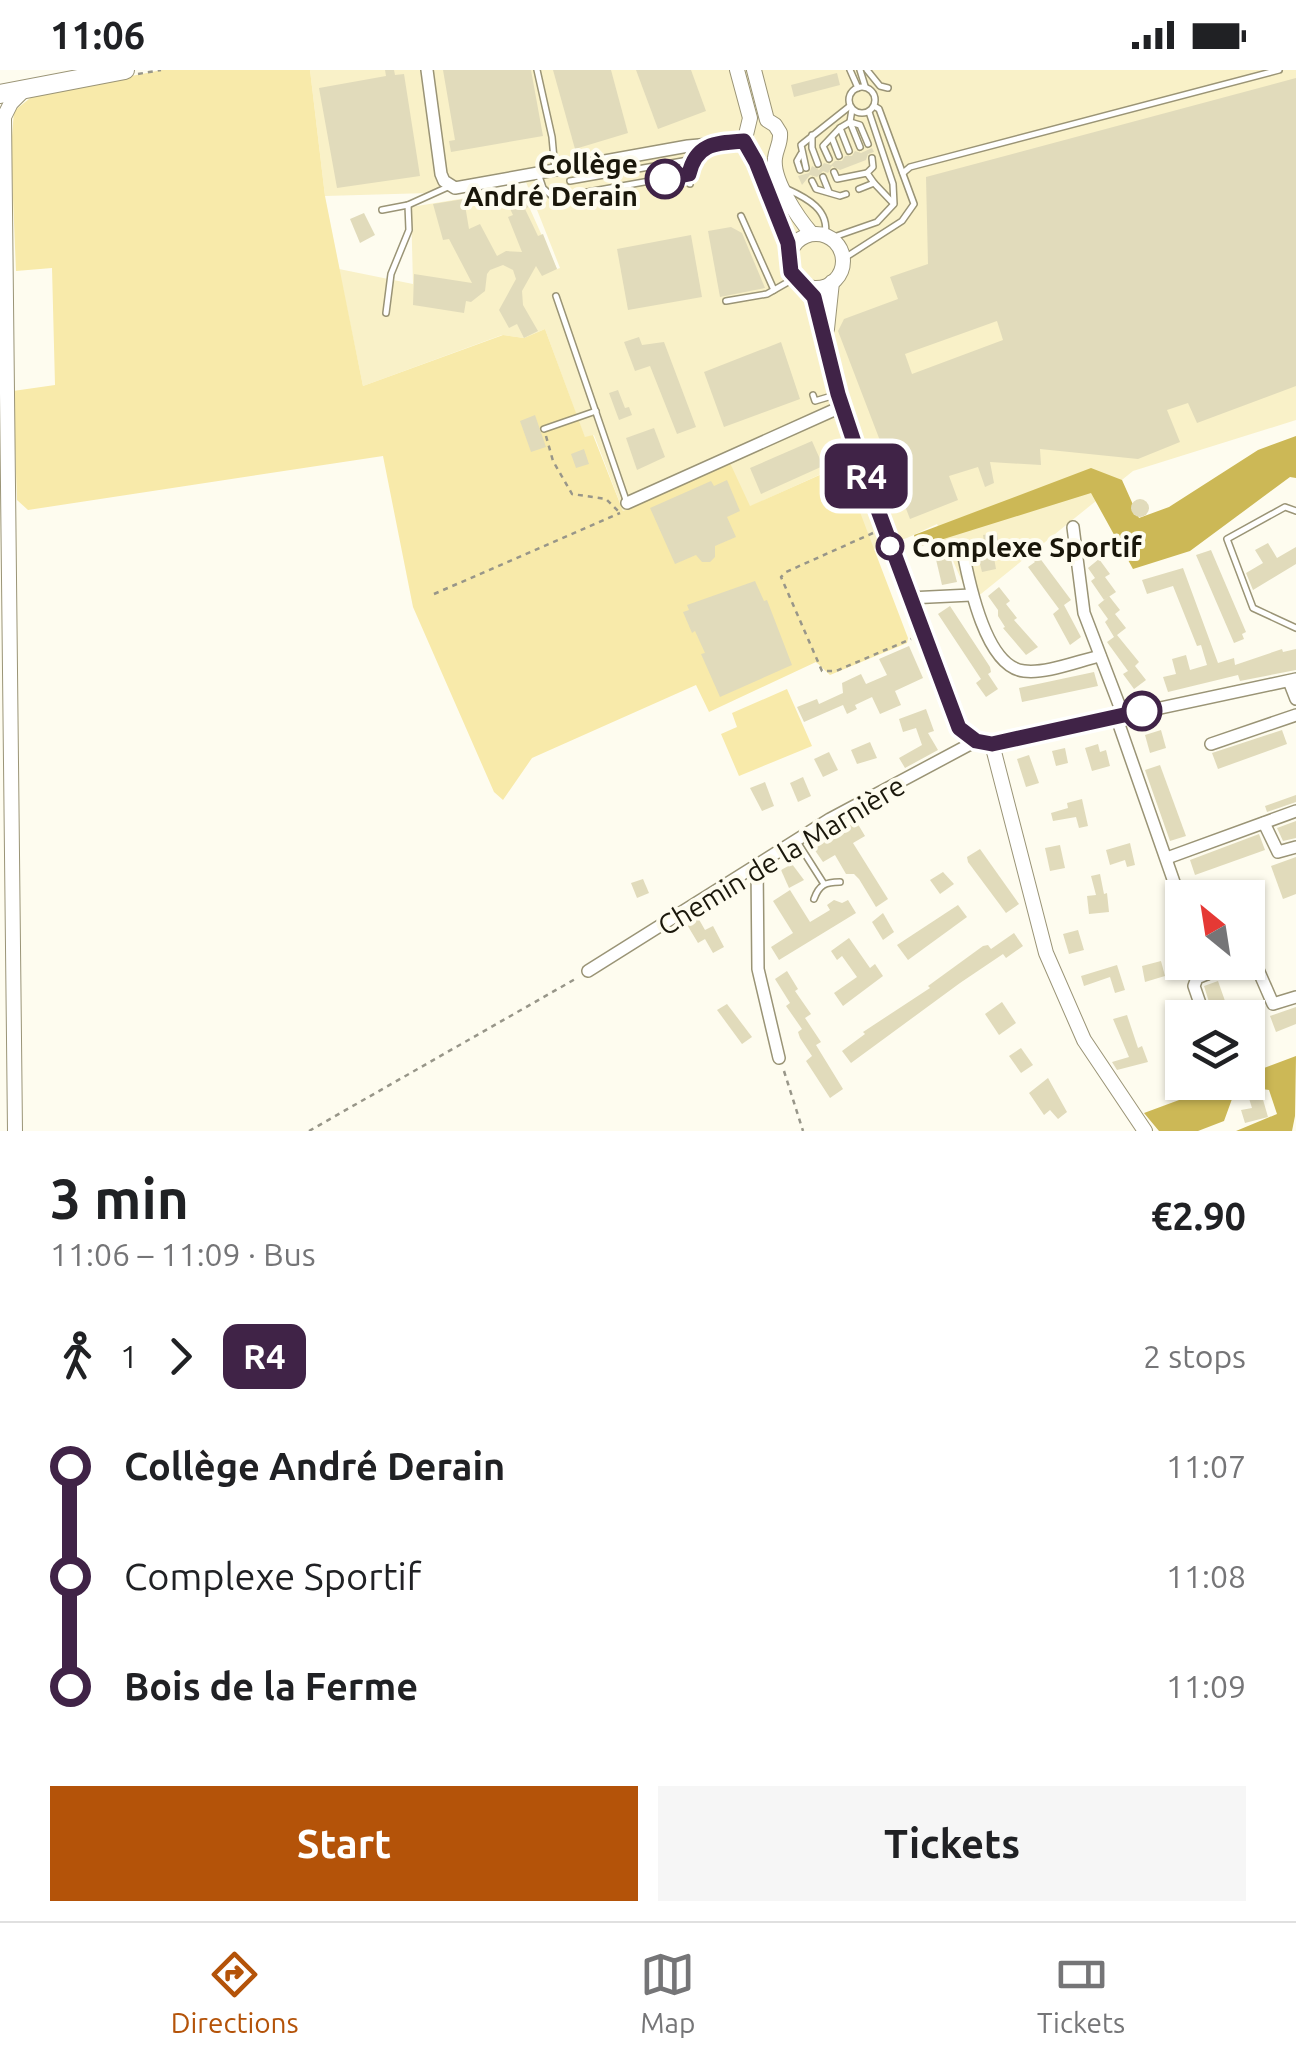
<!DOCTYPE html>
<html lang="en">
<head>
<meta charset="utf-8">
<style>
  body { margin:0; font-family:Ubuntu,sans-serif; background:#f6f6f6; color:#202124; height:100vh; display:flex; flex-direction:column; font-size:38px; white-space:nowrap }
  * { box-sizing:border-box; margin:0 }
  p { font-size:32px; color:#757577 }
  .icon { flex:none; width:55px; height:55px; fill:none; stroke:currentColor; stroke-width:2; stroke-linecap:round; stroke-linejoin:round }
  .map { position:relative; height:1061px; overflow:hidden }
  .details { display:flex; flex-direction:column; background:#fff; flex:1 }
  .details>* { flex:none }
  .badge { padding:0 20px; border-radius:15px; font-size:35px; line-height:65px }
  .needle { width:65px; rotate:330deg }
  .controls { position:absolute; left:1165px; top:810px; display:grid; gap:20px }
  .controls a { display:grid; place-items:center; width:100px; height:100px; border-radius:0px; background:#fff; box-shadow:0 2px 8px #0004; font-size:50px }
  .map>.badge { position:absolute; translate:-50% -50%; box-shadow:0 0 0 5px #fff }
  .legs { display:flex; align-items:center; gap:15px; height:110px; padding:0 50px; font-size:32px }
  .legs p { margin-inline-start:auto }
  .headline { display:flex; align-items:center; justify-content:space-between; height:170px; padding:0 50px }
  h1 { font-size:55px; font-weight:700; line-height:75px }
  .button { display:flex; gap:20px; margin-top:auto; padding:20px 50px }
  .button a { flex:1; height:115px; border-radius:0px; background:#b45309; color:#fff; font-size:40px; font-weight:700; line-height:115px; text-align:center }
  .button a+a { background:#f6f6f6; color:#202124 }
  ul { padding:0 50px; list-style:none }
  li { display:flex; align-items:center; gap:35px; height:110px; font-size:38px }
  li i { display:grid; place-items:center; width:15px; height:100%; margin:0 12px; background:currentColor }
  li i::after { content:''; width:25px; height:25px; margin:-12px; border:8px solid; border-radius:50%; background:#fff }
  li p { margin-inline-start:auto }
  li:first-child i { background:linear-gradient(#0000 50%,currentColor 0) }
  li:last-child i { background:linear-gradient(currentColor 50%,#0000 0) }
  .status { display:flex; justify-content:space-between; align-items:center; height:70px; padding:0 50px; background:#fff; direction:ltr }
  .status svg { height:28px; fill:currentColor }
  .tab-bar { display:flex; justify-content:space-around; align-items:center; height:140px; border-top:2px solid #e0e0e0; background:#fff; font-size:28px; color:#757577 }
  .tab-bar a { display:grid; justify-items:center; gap:5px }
  .tab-bar .on { color:#b45309 }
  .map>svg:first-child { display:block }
  .built { fill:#f9f1c8 }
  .green { fill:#f8eaaa }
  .forest { fill:#ccb856 }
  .building { fill:#e1dbbb; fill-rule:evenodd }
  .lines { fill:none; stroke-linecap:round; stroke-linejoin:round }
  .service-casing { stroke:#9a9476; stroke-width:8 }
  .minor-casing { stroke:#9a9476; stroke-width:14 }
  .tertiary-casing { stroke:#9a9476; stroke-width:16 }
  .primary-casing { stroke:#9a9476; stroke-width:20 }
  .path { stroke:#989689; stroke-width:2.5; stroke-dasharray:5 5; stroke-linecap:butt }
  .service { stroke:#fff; stroke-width:5 }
  .minor { stroke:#fff; stroke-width:11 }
  .tertiary { stroke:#fff; stroke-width:14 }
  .primary { stroke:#fff; stroke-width:18 }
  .line-1-casing { stroke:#fff; stroke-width:22 }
  .line-1 { stroke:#402347; stroke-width:15 }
  .stop-1-dot { fill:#fff; stroke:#402347; stroke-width:5 }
  .labels { text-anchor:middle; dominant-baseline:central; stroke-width:8; stroke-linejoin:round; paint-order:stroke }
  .stop-label { font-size:28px; font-weight:bold; fill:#1a170b; stroke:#fefcef; text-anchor:end }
  .street-label { font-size:28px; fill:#1a170b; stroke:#fefcef }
</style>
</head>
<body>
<div class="status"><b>11:06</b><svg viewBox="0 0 49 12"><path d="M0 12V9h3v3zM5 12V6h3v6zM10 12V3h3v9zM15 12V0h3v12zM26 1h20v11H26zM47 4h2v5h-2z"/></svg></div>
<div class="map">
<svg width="1296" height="1061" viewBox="0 0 1296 1061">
  <rect width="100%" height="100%" fill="#fefcef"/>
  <!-- built -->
  <polygon class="built" points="310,0 1296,0 1296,350 1133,401 971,532 937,454 907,468 873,479 841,395 749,437 729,394 623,441 594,365 585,368 545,259 524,268 502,265 363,316 339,199 413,214 411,137 521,119 557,199 560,198 526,112 429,123 325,126"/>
  <!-- green -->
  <g class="green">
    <polygon points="162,0 310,0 325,126 363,316 503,265 524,268 545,259 585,367 593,365 623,441 730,393 750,436 842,395 908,568 907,573 830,605 816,592 709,642 696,615 532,688 503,730 494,722 413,537 383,386 28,440 17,430 13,321 55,315 52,198 16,201 11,79 14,41 34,25"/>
    <polygon points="787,619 812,676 739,706 721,664 737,657 732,643"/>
  </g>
  <!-- forest -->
  <g class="forest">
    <polygon points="1296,366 1296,408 1290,407 1190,481 1133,499 1091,423 918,477 914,465 1091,398 1122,410 1139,448 1169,437 1258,380"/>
    <polygon points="1296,986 1295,1046 1292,1061 1236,1061 1277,1044 1269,1020 1255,1018 1232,1029 1224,1051 1198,1061 1159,1061 1144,1043 1225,1013 1248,1012 1248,1004"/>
  </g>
  <!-- building -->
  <g class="building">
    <polygon points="385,0 394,0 395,5 404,4 420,106 337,118 319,18 386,6"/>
    <polygon points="443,0 531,0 543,66 451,82 449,71 455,70"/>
    <polygon points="553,0 611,0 628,63 575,79"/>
    <polygon points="636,0 691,0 706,41 658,59"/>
    <polygon points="837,3 840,15 794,27 791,15"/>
    <path d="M1296 8V316L1197 353 1188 333 1167 340 1180 372 1138 389 1040 379 1041 395 990 392 994 413 985 417 978 397 949 406 958 430 910 449 838 261 844 249 898 229 890 207 928 194 926 107ZM997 251 1003 270 912 304 905 284Z"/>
    <polygon points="872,78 874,82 868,84 866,90 840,100 832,96 828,103 823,101 817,107 810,105 802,115 798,106 809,103 812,96 819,100 824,93 831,95 835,91 842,91 845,86 852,86 855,81 861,83"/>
    <polygon points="521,119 530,136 525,139 538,166 543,164 557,199 542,206 536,196 522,221 523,235 538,261 524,268 517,254 509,258 499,240 516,209 513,200 503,195 490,200 487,204 485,221 471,232 466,231 464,243 413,235 414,204 472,213 449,169 443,170 433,134 464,129 469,159 480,154 497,186 506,181 522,182 508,147 513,145 502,122"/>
    <polygon points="364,143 375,165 360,173 350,149"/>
    <polygon points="731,157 742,163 765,218 720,227 708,161"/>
    <polygon points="691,165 702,227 628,240 617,179"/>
    <polygon points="639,267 642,275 664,272 696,357 677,364 650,296 635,301 624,272"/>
    <polygon points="781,272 800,329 724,357 704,302"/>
    <polygon points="618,320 625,338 629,337 632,345 619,350 609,323"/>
    <polygon points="535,345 546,377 531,382 520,351"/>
    <polygon points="654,358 665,387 637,400 626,368"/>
    <polygon points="812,371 823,396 761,424 750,398"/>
    <polygon points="584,379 589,394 576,398 571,384"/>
    <polygon points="727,410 740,441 727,447 736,467 715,476 715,487 710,492 702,492 696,485 675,494 650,438 711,411 714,416"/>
    <circle cx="1140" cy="438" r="9"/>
    <polygon points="997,463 1000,480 993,482 996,499 982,502 979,490 981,478 985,478 983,465"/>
    <polygon points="1033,470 1044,484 1039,487 1071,530 1064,535 1081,567 1070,575 1053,544 1059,539 1028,497 1035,492 1022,478"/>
    <polygon points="1268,473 1277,488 1296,477 1296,494 1253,520 1246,503 1263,493 1255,480"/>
    <polygon points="948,478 957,512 942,515 934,481"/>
    <polygon points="1211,480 1246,562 1242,564 1244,569 1234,573 1196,485"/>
    <polygon points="1099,489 1110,504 1105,507 1116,522 1104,530 1091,511 1095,508 1088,498"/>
    <polygon points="1183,498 1218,593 1234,588 1235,595 1282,579 1283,582 1296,579 1296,600 1240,611 1238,605 1168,622 1163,607 1176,604 1172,589 1186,585 1190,600 1207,595 1201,575 1197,576 1173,516 1147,524 1142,510"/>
    <polygon points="755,511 764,531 767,530 792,595 720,627 701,584 705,583 695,561 692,563 683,542 689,540 687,535"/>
    <polygon points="999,517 1010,531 1006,534 1017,548 1014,550 1038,577 1026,585 1003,558 1005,557 998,546 998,540 988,526"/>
    <polygon points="1109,526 1120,540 1115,544 1126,558 1117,565 1139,592 1135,596 1146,610 1134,619 1123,604 1128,601 1107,572 1114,567 1105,552 1108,549 1098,535"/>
    <polygon points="950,536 990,597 991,602 988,604 998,619 986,627 976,613 981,609 938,544"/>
    <polygon points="909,576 923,608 895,621 901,635 880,644 872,627 855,635 857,639 847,644 843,635 804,652 797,637 817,629 819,634 843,623 842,613 861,604 866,614 887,605 879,589"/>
    <polygon points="1094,602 1098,616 1022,632 1019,618"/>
    <polygon points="926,639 934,661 928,663 938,680 905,698 899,688 922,675 916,658 903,662 899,649"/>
    <polygon points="1161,660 1166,678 1150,683 1145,665"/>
    <polygon points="1282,660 1287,674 1218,699 1212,683"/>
    <polygon points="870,672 877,688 857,694 851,680"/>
    <polygon points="1098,674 1100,682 1106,680 1110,696 1092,701 1085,678"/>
    <polygon points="1065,678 1068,693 1056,696 1052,681"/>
    <polygon points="829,682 838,700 823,707 814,689"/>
    <polygon points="1029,685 1039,713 1026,717 1017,689"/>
    <polygon points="1160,695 1186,766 1170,771 1145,700"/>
    <polygon points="803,707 811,726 798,732 790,713"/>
    <polygon points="765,712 774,736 762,741 750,718"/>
    <polygon points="1296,725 1296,732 1267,742 1265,736"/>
    <polygon points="1082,729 1088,756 1079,758 1076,747 1053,751 1051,743 1068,738 1067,733"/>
    <polygon points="856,751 865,766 853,773 888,829 876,837 859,809 854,804 846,804 835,785 823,792 814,779"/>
    <polygon points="1296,751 1296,768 1283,771 1277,758"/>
    <polygon points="1259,764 1265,780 1195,805 1190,790"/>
    <polygon points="1130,773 1135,795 1127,797 1125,790 1110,795 1106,780"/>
    <polygon points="1060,775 1065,798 1050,801 1045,778"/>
    <polygon points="980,779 1019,834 1006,843 968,792 967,787"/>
    <polygon points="1296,787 1296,824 1283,829 1271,796"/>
    <polygon points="792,794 804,810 789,818 781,800"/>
    <polygon points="943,802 954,814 940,824 930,810"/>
    <polygon points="1100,804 1104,824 1107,823 1109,842 1089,844 1087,826 1096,825 1091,806"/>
    <polygon points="643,809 649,823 637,828 631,813"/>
    <polygon points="790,820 810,852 830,840 827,835 834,830 842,833 848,830 856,843 779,890 771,877 793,863 773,831"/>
    <polygon points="958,835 967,847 908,890 897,875"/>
    <polygon points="883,843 894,862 883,870 872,852"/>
    <polygon points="697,846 705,860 713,856 724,877 713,883 705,869 698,873 686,853"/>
    <polygon points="1078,860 1084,880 1069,884 1063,864"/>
    <polygon points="1014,863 1023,876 1006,888 1003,884 960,913 851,993 842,981 865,964 863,962 930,918 928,916 983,876 988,875 991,879"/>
    <polygon points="849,868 870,898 875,894 883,906 843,936 834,923 857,907 842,886 837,890 831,881"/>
    <polygon points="1161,891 1165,906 1145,912 1142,896"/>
    <polygon points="1117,895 1125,920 1115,923 1110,907 1084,916 1081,906"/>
    <polygon points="787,901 798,919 795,921 811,944 805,948 821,972 816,975 843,1019 830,1028 806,991 812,986 800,968 798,962 802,959 786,936 790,933 775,909"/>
    <polygon points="1218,911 1231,948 1214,948 1204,916"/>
    <polygon points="1002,932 1016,953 999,965 985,944"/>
    <polygon points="727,934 752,967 742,974 717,940"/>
    <polygon points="1296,937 1296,954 1276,962 1270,946"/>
    <polygon points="1127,945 1138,978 1142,976 1148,992 1117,1000 1112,992 1129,987 1113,949"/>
    <polygon points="1021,978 1033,995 1021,1003 1009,986"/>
    <polygon points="1048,1008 1067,1042 1058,1049 1050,1040 1044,1045 1029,1023"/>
    <polygon points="1260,1019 1268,1047 1245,1053 1241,1040 1252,1038 1247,1022"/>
  </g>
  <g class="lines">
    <defs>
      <g id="service">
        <polyline points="537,0 552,67 555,100"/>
        <polyline points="850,0 858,18"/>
        <polyline points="860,0 865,16"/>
        <polyline points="867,0 880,16 888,18"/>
        <circle cx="862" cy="30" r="13"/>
        <polyline points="850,52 860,55 868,74"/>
        <polyline points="850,52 860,77"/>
        <polyline points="812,65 812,78 818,94"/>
        <polyline points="832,68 839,86"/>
        <polyline points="849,81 840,58 850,52 852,39"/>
        <polyline points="829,89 823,76 840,58"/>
        <polyline points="806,98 801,75 850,36"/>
        <polyline points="800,100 797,91 801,84"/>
        <polyline points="834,102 837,109 867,103 874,113"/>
        <polyline points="867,103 873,97 872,88"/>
        <polyline points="903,103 910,97 1279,0"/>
        <polyline points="539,106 543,118 554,128 689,104"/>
        <polyline points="823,107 829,122"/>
        <polyline points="570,111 694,89"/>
        <polyline points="812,111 816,119 840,126 846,124"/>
        <polyline points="690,114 690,97 702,78"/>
        <path d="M787 119C807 128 830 140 825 165"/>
        <polyline points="859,119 874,113 892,132"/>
        <polyline points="382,140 408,135 450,116"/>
        <polyline points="741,146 774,220"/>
        <polyline points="831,168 877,152 894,134 893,114 869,42"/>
        <polyline points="843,189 902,151 914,134 879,39 874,36"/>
        <polyline points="556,226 626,430"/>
        <polyline points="726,231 767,224 795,208"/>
        <polyline points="386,243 391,204 409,160 408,135"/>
        <polyline points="813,325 815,331 835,325"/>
        <polyline points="544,359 596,341"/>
        <polyline points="1296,441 1285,437 1227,469 1253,538 1296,558"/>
        <polyline points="796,770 824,814"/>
        <path d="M814 829C819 815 825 812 840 812"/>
      </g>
      <g id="minor">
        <polyline points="427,0 441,104 444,111 455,118 688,76 744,71"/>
        <polyline points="627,433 843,336"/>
        <polyline points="1073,457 1084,543 1123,645"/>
        <path d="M963 482C969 513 986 597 1024 601 1046 604 1078 591 1100 586"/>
        <polyline points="909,528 971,525"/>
        <polyline points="1289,611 1296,629"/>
        <polyline points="1116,646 1182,835"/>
        <polyline points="992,674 1296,609"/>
        <polyline points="1211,674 1296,645"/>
        <polyline points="1264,753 1278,782 1296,777"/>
        <polyline points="1167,788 1296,741"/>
        <polyline points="757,795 758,899 779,988"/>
        <polyline points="1248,891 1256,895 1273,934 1296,927"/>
        <polyline points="1203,892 1207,904 1197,908 1194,916 1205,948"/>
        <polyline points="588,901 830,749 976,671"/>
        <polyline points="1207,904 1241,892"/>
      </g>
      <g id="tertiary">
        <polyline points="737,0 750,48 744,73 756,92 790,181"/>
        <path d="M754 0 767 50 775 55 780 63C781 73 776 79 775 88 772 110 798 148 812 164"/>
        <circle cx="816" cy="191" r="27"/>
        <path d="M807 216 814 227C848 371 902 509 954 647 962 665 973 670 992 674L1046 883 1084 970 1145 1061"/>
        <polyline points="827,259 832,212"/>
        <polyline points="15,1061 4,47 11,33 24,20"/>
      </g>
      <polyline id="primary" points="0,24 125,0"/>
    </defs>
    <!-- service casing -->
    <use href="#service" class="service-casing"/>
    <!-- minor casing -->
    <use href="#minor" class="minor-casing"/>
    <!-- tertiary casing -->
    <use href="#tertiary" class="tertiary-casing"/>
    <!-- primary casing -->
    <use href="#primary" class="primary-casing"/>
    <!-- path -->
    <g class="path">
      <polyline points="138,4 161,0"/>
      <polyline points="546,366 553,391 572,424 606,429 619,442"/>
      <polyline points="873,463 786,502 781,507 822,601 836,601 911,569"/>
      <polyline points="434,524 620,443"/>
      <polyline points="784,1001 803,1061"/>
      <polyline points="309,1061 577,908"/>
    </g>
    <!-- service -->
    <use href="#service" class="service"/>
    <!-- minor -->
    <use href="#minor" class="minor"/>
    <!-- tertiary -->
    <use href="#tertiary" class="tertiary"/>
    <!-- primary -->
    <use href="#primary" class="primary"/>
  </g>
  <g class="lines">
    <defs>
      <path id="line-1" d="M665 109 689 104C696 73 716 73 744 71L756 92 788 173 791 202 814 227 838 324 866 408 959 658 976 671 992 674 1142 641"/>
    </defs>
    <!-- line-1 casing -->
    <use href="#line-1" class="line-1-casing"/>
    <!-- line-1 -->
    <use href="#line-1" class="line-1"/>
  </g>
  <!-- markers -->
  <g class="stop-1-dot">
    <circle cx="665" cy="109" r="18"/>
    <circle cx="890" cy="476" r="12"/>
    <circle cx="1142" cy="641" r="18"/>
  </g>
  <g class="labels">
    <!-- stop labels -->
    <g class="stop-label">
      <text x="638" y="93">Collège<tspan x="638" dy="32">André Derain</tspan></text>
      <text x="912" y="476" text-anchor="start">Complexe Sportif</text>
    </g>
    <!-- street labels -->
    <g class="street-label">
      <text transform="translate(781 785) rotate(-31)">Chemin de la Marnière</text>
    </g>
  </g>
</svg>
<div class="controls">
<a><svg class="needle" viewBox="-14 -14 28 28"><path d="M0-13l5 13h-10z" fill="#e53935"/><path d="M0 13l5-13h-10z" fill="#757577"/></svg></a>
<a><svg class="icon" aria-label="layers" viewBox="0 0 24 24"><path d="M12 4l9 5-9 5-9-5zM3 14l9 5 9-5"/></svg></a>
</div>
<b class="badge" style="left:866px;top:406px;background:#402347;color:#fff">R4</b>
</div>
<section class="details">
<div class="headline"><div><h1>3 min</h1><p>11:06 – 11:09 · Bus</p></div><b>€2.90</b></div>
<div class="legs"><svg class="icon" aria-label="walk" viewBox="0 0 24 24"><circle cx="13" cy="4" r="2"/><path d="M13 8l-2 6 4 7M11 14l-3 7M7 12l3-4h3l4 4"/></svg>1<svg class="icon" aria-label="forward" viewBox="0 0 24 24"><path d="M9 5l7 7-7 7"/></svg><b class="badge" style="background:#402347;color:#fff">R4</b><p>2 stops</p></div>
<ul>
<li><i style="color:#402347"></i><b>Collège André Derain</b><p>11:07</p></li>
<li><i style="color:#402347"></i><span>Complexe Sportif</span><p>11:08</p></li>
<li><i style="color:#402347"></i><b>Bois de la Ferme</b><p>11:09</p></li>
</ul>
<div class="button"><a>Start</a><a>Tickets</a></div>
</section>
<nav class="tab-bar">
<a class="on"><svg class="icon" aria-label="directions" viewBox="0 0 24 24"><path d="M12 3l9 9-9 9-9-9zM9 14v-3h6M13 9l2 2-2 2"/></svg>Directions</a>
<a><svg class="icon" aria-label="map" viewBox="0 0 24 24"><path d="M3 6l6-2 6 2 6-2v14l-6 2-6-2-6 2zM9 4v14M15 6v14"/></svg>Map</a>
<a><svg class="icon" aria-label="tickets" viewBox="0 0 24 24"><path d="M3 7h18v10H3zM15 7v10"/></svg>Tickets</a>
</nav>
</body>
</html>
